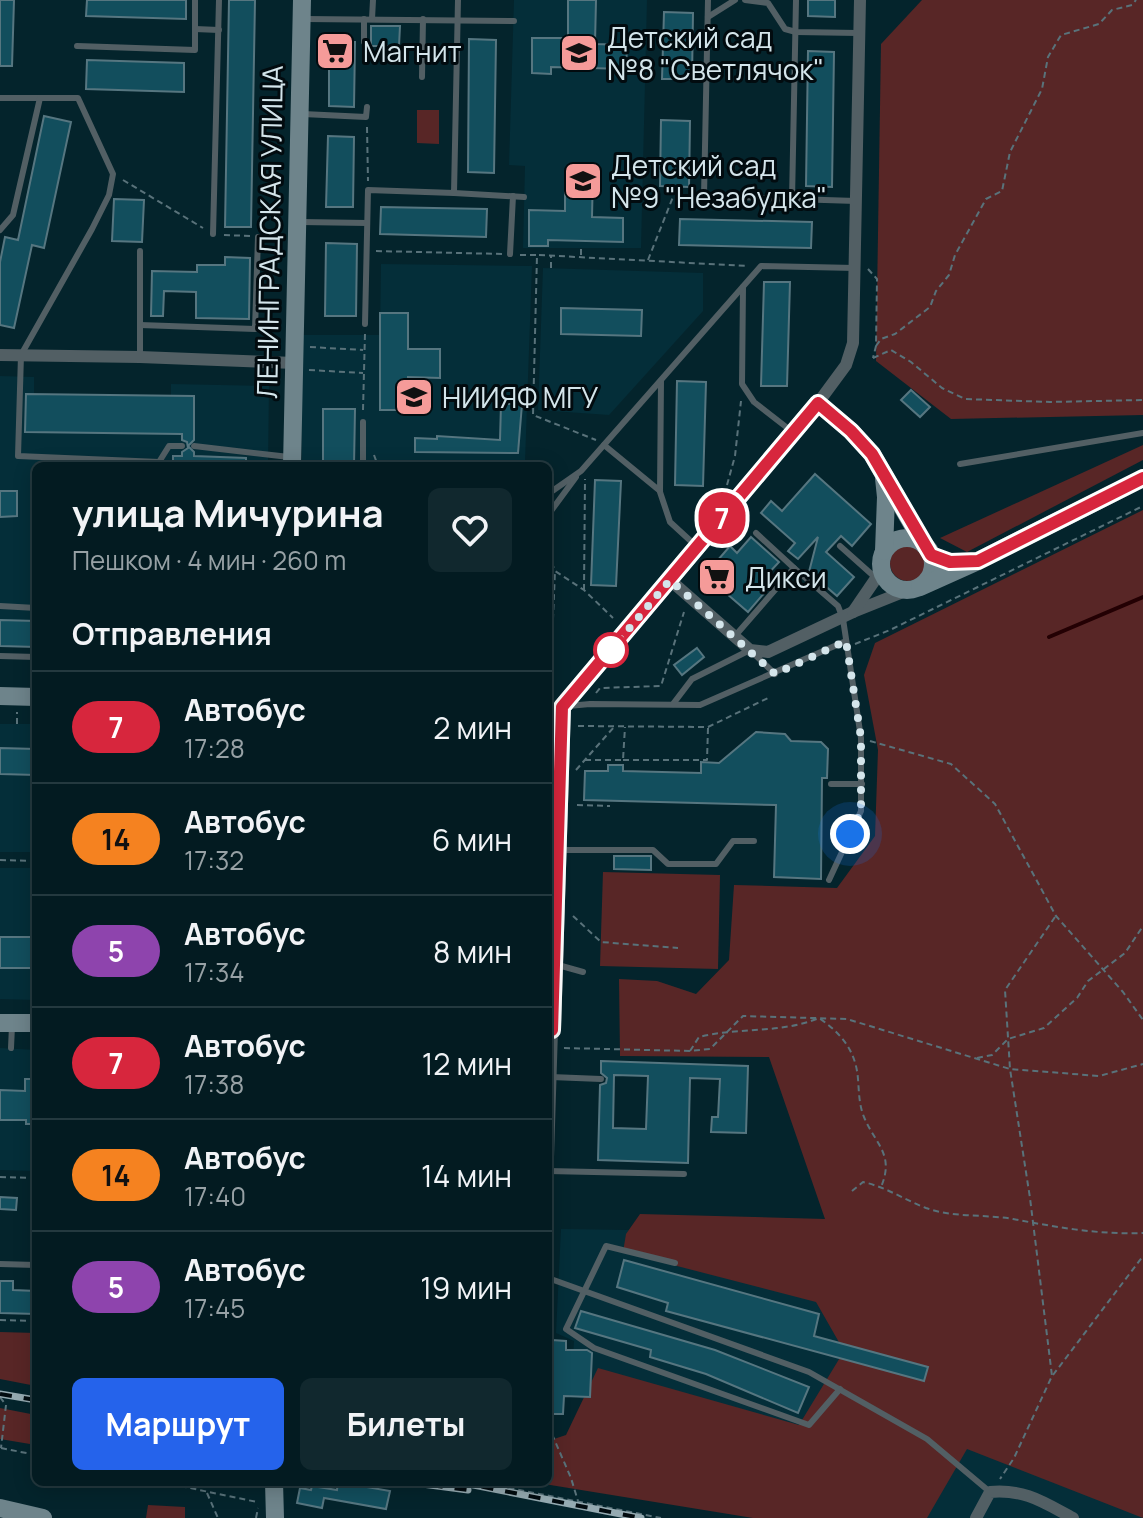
<!DOCTYPE html>
<html lang="ru">
<head>
<meta charset="utf-8">
<style>
  body { margin:0; font-family:Manrope,sans-serif; background:#11282e; color:#f1f3f6; height:100vh; display:flex; flex-direction:column; font-size:30px; white-space:nowrap }
  * { box-sizing:border-box; margin:0 }
  p { font-size:26px; color:#97a1a5 }
  .icon { flex:none; width:44px; height:44px; fill:none; stroke:currentColor; stroke-width:2; stroke-linecap:round; stroke-linejoin:round }
  .map { position:relative; flex:1; overflow:hidden }
  .side { position:absolute; left:32px; top:462px; width:520px; height:1024px; display:flex; flex-direction:column; background:#031b21; border-radius:12px; box-shadow:0 4px 20px #0003,0 0 0 2px #24393f }
  .side>* { flex:none }
  .badge { padding:0 16px; border-radius:26px; font-size:28px; line-height:52px }
  .you { position:absolute; width:40px; height:40px; margin:-20px; border:6px solid #fff; border-radius:50%; background:#1a73e8; box-shadow:0 0 0 12px #1a73e833 }
  .map>.badge { position:absolute; translate:-50% -50%; box-shadow:0 0 0 4px #fff }
  h2 { padding:0 40px; font-size:30px; line-height:72px }
  .round { display:grid; place-items:center; flex:none; width:84px; height:84px; border-radius:12px; background:#11282e }
  .headline { display:flex; align-items:center; justify-content:space-between; height:136px; padding:0 40px }
  h1 { font-size:38px; font-weight:700; line-height:60px }
  .button { display:flex; gap:16px; margin-top:auto; padding:16px 40px }
  .button a { flex:1; height:92px; border-radius:12px; background:#2563eb; color:#fff; font-size:32px; font-weight:700; line-height:92px; text-align:center }
  .button a+a { background:#11282e; color:#f1f3f6 }
  ul { padding:0; list-style:none }
  li { display:flex; align-items:center; gap:24px; height:112px; padding:0 40px; border-top:2px solid #24393f }
  li div { flex:1 }
  li b { display:block; font-size:30px }
  li em { font-style:normal }
  li .badge { min-width:88px; font-weight:700; text-align:center }
  .map>svg:first-child { display:block }
  .built { fill:#042e39 }
  .green { fill:#582626 }
  .lines { fill:none; stroke-linecap:round; stroke-linejoin:round }
  .stream { stroke:#230003; stroke-width:4 }
  .building { fill:#124e5d; stroke:#567680; stroke-width:2; fill-rule:evenodd }
  .path { stroke:#59727a; stroke-width:2; stroke-dasharray:6 4; stroke-linecap:butt }
  .lane { stroke:#525f64; stroke-width:6 }
  .street { stroke:#525f64; stroke-width:12 }
  .secondary { stroke:#6e848b; stroke-width:18 }
  .rail-casing { stroke:#95aab1; stroke-width:7 }
  .rail { stroke:#020b0f; stroke-width:4; stroke-dasharray:12; stroke-linecap:butt }
  .line-casing { stroke:#fff; stroke-width:18 }
  .line { stroke:#d7263d; stroke-width:12 }
  .walk { stroke:#d4e5eb; stroke-width:8; stroke-dasharray:0 14.4 }
  .stop-dot { fill:#fff; stroke:#d7263d; stroke-width:4 }
  .labels { text-anchor:middle; dominant-baseline:central; stroke-width:6; stroke-linejoin:round; paint-order:stroke }
  .poi-label { font-size:28px; fill:#d4e5eb; stroke:#020b0f; text-anchor:start }
  .street-label { font-size:28px; fill:#d4e5eb; stroke:#020b0f }
</style>
</head>
<body>
<div class="map">
<svg width="1143" height="1518" viewBox="0 0 1143 1518">
  <rect width="100%" height="100%" fill="#04242c"/>
  <!-- built -->
  <g class="built">
    <polygon points="514,0 647,0 641,248 523,248 525,166 509,165"/>
    <polygon points="381,264 532,266 525,462 381,460 380,466 302,466 301,335 380,335"/>
    <polygon points="543,268 703,273 703,311 609,415 538,410"/>
    <polygon points="0,376 34,377 34,394 171,396 171,384 269,386 268,466 36,466 36,647 0,646"/>
    <rect x="0" y="724" width="36" height="128"/>
    <polygon points="0,868 36,868 36,1000 0,999"/>
    <polygon points="0,1048 36,1050 36,1171 0,1170"/>
    <polygon points="561,1229 695,1231 946,1331 1143,1471 1143,1518 889,1518 793,1473 571,1395 574,1341 556,1333"/>
  </g>
  <!-- green -->
  <g class="green">
    <polygon points="922,0 1143,0 1143,415 951,419 876,361 881,44"/>
    <polygon points="417,110 439,110 439,144 417,143"/>
    <polygon points="1143,445 1143,460 967,552 940,538"/>
    <polygon points="1143,510 1143,1518 967,1449 927,1518 753,1518 532,1482 548,1482 548,1441 566,1435 598,1368 799,1425 844,1351 816,1302 623,1252 626,1234 640,1214 825,1219 769,1057 620,1056 619,979 657,981 696,994 729,960 734,885 837,888 875,836 878,750 864,675 875,643"/>
    <circle cx="908" cy="563" r="18"/>
    <polygon points="603,872 720,875 718,969 600,966"/>
    <polygon points="0,1332 36,1333 36,1386 0,1379"/>
    <polygon points="0,1408 36,1415 36,1445 0,1439"/>
    <polygon points="148,1505 185,1507 185,1518 146,1518"/>
  </g>
  <g class="lines">
    <!-- stream -->
    <polyline class="stream" points="1049,637 1143,597"/>
  </g>
  <!-- building -->
  <g class="building">
    <polygon points="0,0 14,0 12,66 0,66"/>
    <polygon points="87,0 186,0 186,19 86,16"/>
    <polygon points="229,0 255,0 251,227 225,227"/>
    <polygon points="568,0 596,0 595,44 627,45 626,69 551,67 551,74 532,73 532,38 568,38"/>
    <polygon points="808,0 835,0 835,17 808,16"/>
    <polygon points="664,12 693,13 692,79 662,79"/>
    <polygon points="371,26 400,26 399,46 371,46"/>
    <polygon points="469,39 496,40 494,173 468,172"/>
    <polygon points="329,42 355,42 354,107 329,106"/>
    <polygon points="808,51 834,52 832,187 806,186"/>
    <polygon points="87,60 184,63 184,92 86,89"/>
    <polygon points="44,116 71,122 44,248 32,245 14,328 0,325 0,262 5,237 18,240"/>
    <polygon points="661,120 690,121 689,187 660,186"/>
    <polygon points="328,136 354,137 353,207 326,207"/>
    <polygon points="565,172 593,172 592,217 623,218 623,242 548,240 548,246 529,246 529,210 565,211"/>
    <polygon points="114,199 144,200 142,242 112,241"/>
    <polygon points="381,207 487,209 486,237 380,234"/>
    <polygon points="680,219 812,222 811,248 679,245"/>
    <polygon points="326,243 357,244 356,316 325,316"/>
    <polygon points="225,257 250,258 249,319 196,318 196,292 164,291 163,316 151,316 152,271 197,272 197,265 225,265"/>
    <polygon points="764,282 790,282 787,386 761,386"/>
    <polygon points="561,308 642,310 641,336 561,334"/>
    <polygon points="380,313 408,313 408,349 440,349 440,378 408,377 408,410 380,410"/>
    <polygon points="677,381 706,382 703,486 675,485"/>
    <polygon points="911,390 930,407 920,417 901,400"/>
    <polygon points="26,394 194,396 194,440 188,446 194,452 194,456 246,458 246,466 173,466 173,456 182,456 182,452 188,448 187,442 182,440 182,434 25,432"/>
    <polygon points="501,404 522,404 518,453 415,452 415,438 437,439 437,436 500,440"/>
    <polygon points="323,409 355,409 354,466 323,466"/>
    <polygon points="815,474 871,524 852,546 841,536 826,552 854,577 837,596 809,572 818,537 798,559 788,551 795,543 761,513 771,501 782,511"/>
    <polygon points="595,480 621,481 616,586 591,585"/>
    <polygon points="0,491 17,491 17,516 0,517"/>
    <polygon points="751,537 779,562 765,577 772,584 748,612 705,575 730,546 737,553"/>
    <polygon points="0,620 36,621 36,647 0,646"/>
    <polygon points="697,648 704,657 682,675 674,665"/>
    <polygon points="756,732 785,734 791,741 821,742 828,749 827,778 822,778 821,879 774,877 776,805 584,800 585,771 608,771 608,765 623,765 623,771 701,773 701,762 719,763"/>
    <polygon points="0,748 36,749 36,775 0,774"/>
    <polygon points="614,856 651,856 651,870 614,869"/>
    <rect x="0" y="937" width="36" height="31"/>
    <path d="M601 1061 748 1066 746 1133 711 1132 712 1117H718L720 1079 690 1078 688 1163 598 1160 600 1085 606 1083 607 1078 601 1073ZM614 1075 648 1076 646 1129 613 1128Z"/>
    <polygon points="25,1079 36,1079 36,1124 26,1124 26,1120 0,1120 0,1090 25,1091"/>
    <polygon points="0,1197 17,1198 16,1210 0,1209"/>
    <polygon points="624,1260 819,1314 814,1336 928,1367 924,1381 666,1311 668,1303 617,1287"/>
    <polygon points="0,1281 13,1281 13,1290 36,1291 36,1314 0,1313"/>
    <polygon points="581,1311 715,1350 809,1387 798,1413 706,1374 650,1357 651,1350 575,1328"/>
    <polygon points="552,1340 566,1341 566,1350 587,1350 592,1353 590,1397 564,1396 563,1414 548,1414"/>
    <polygon points="338,1482 390,1491 386,1509 324,1498 322,1508 297,1503 300,1488 311,1490 312,1486 337,1490"/>
  </g>
  <g class="lines">
    <!-- path -->
    <g class="path">
      <polyline points="367,127 368,181"/>
      <polyline points="123,180 203,228"/>
      <polyline points="267,233 280,229"/>
      <polyline points="224,235 250,236"/>
      <polyline points="376,251 502,254"/>
      <polyline points="520,255 537,255 533,415 596,440"/>
      <polyline points="539,255 748,266"/>
      <polyline points="581,255 581,248"/>
      <polyline points="648,260 673,197 695,197"/>
      <polyline points="551,268 551,256"/>
      <polyline points="868,269 877,279 876,346 873,358"/>
      <polyline points="262,333 274,342"/>
      <polyline points="876,346 881,339 895,334 930,307 936,291 949,275 955,255 986,199 1002,191 1010,152 1042,89 1048,57 1061,35 1099,24 1112,10 1132,5 1136,0"/>
      <polyline points="310,347 363,350"/>
      <polyline points="873,358 891,350 911,362 942,388 965,399 1050,402 1143,400"/>
      <polyline points="309,370 363,373"/>
      <polyline points="363,410 365,333"/>
      <polyline points="374,455 378,466"/>
      <polyline points="727,485 735,456 741,401"/>
      <polyline points="548,553 555,571 584,590 613,618"/>
      <polyline points="584,590 585,479"/>
      <polyline points="855,644 890,630 1143,506"/>
      <polyline points="550,690 555,571"/>
      <polyline points="596,693 600,688 661,686 684,612"/>
      <polyline points="17,724 17,712"/>
      <polyline points="578,726 708,727 768,698"/>
      <polyline points="870,741 951,764 995,804 1056,916 1123,992 1143,1020"/>
      <polyline points="585,760 623,760 625,727"/>
      <polyline points="623,760 707,760 708,728"/>
      <polyline points="576,770 614,727"/>
      <polyline points="577,805 610,806"/>
      <polyline points="0,860 36,861"/>
      <polyline points="573,916 601,942 678,948"/>
      <polyline points="1055,917 1005,990 1010,1069 1099,1076 1143,1064"/>
      <polyline points="564,1048 690,1051 710,1049 743,1016 847,1019 1010,1069 1030,1198 1052,1376 1014,1458 1000,1479"/>
      <path d="M690 1051 699 1037C738 1027 780 1034 819 1018 841 1033 856 1051 858 1079 859 1092 859 1105 864 1117 875 1144 895 1154 881 1187"/>
      <polyline points="977,1058 992,1055 1008,1039 1044,1028 1077,998 1088,981 1125,953 1143,926"/>
      <polyline points="0,1177 36,1178"/>
      <path d="M852 1191 863 1182C886 1187 905 1200 926 1208 954 1218 985 1214 1013 1219 1055 1227 1100 1235 1143 1233"/>
      <polyline points="0,1320 36,1321"/>
      <polyline points="1053,1375 1143,1256"/>
      <polyline points="0,1397 6,1405 1,1448"/>
      <polyline points="548,1425 571,1478 578,1501"/>
      <polyline points="1,1448 36,1455"/>
      <polyline points="161,1482 257,1502"/>
      <polyline points="479,1482 661,1518"/>
      <polyline points="207,1493 218,1518"/>
      <polyline points="256,1518 258,1508"/>
    </g>
    <!-- lane -->
    <g class="lane">
      <polyline points="708,0 704,196 856,201"/>
      <polyline points="745,0 768,3 785,29 796,32 858,33"/>
      <polyline points="708,17 735,0"/>
      <polyline points="305,19 514,21"/>
      <polyline points="372,19 373,0"/>
      <polyline points="195,29 219,30"/>
      <polyline points="364,42 364,19"/>
      <polyline points="77,46 195,50 195,0"/>
      <polyline points="422,77 423,19"/>
      <polyline points="0,98 40,98"/>
      <polyline points="303,114 366,117 367,107"/>
      <polyline points="454,193 524,197"/>
      <polyline points="792,200 796,0"/>
      <polyline points="301,222 367,223"/>
      <polyline points="0,230 13,215 40,98 78,98 113,174 109,195 92,229 21,355 18,456 159,462 159,466"/>
      <polyline points="213,234 219,0"/>
      <polyline points="510,254 513,196"/>
      <polyline points="743,287 742,384 754,402 790,430"/>
      <polyline points="365,324 368,190 454,193 458,0"/>
      <polyline points="140,325 255,329 258,237"/>
      <polyline points="140,357 140,251"/>
      <polyline points="661,381 660,492 670,522 695,545"/>
      <polyline points="604,445 660,491"/>
      <polyline points="194,446 289,457"/>
      <polyline points="159,462 169,446 182,446"/>
      <polyline points="960,464 1143,433"/>
      <polyline points="363,466 363,422"/>
      <polyline points="548,494 581,471 761,266 855,268"/>
      <polyline points="548,515 576,477"/>
      <polyline points="756,533 794,568"/>
      <polyline points="840,546 877,579"/>
      <polyline points="0,606 36,608"/>
      <polyline points="735,636 794,568 838,606 843,619 861,738 861,811 829,880"/>
      <polyline points="0,656 36,657"/>
      <polyline points="673,704 692,679 750,650 775,674"/>
      <polyline points="568,706 590,704 700,705 846,641"/>
      <polyline points="831,784 862,784"/>
      <polyline points="561,850 653,850 668,864 716,864 733,841 754,841"/>
      <polyline points="558,965 583,972"/>
      <polyline points="11,1048 12,1026"/>
      <polyline points="551,1077 601,1079"/>
      <polyline points="548,1171 684,1174"/>
      <polyline points="675,1263 606,1246 566,1329 594,1348 809,1425 840,1389"/>
      <polyline points="0,1264 36,1265"/>
      <polyline points="548,1278 809,1372 927,1439 990,1492"/>
    </g>
    <!-- street -->
    <g class="street">
      <polyline points="0,355 140,357 295,363"/>
      <polyline points="818,403 846,365 853,343 860,0"/>
      <polyline points="670,580 750,650 768,652 853,612 908,590"/>
      <polyline points="853,612 881,571"/>
      <polyline points="548,1157 552,1030"/>
      <path d="M976 1518 990 1492C1025 1489 1043 1502 1073 1518"/>
    </g>
    <!-- secondary -->
    <g class="secondary">
      <polyline points="292,466 302,0"/>
      <circle cx="907" cy="564" r="26"/>
      <polyline points="884,551 886,497 884,478"/>
      <polyline points="920,587 978,561 1143,478"/>
      <polyline points="0,696 36,697"/>
      <polyline points="0,1023 36,1023"/>
      <polyline points="548,1030 552,1030 562,707 818,403 851,431 872,454 924,545"/>
      <polyline points="274,1482 275,1518"/>
      <polyline points="0,1508 43,1518"/>
    </g>
    <defs>
      <g id="rail">
        <polyline points="0,1394 36,1400"/>
        <polyline points="407,1482 468,1490"/>
        <polyline points="458,1482 641,1518"/>
      </g>
    </defs>
    <!-- rail casing -->
    <use href="#rail" class="rail-casing"/>
    <!-- rail -->
    <use href="#rail" class="rail"/>
  </g>
  <g class="lines">
    <defs>
      <polyline id="line" points="548,1030 552,1030 562,707 818,403 851,431 872,454 931,555 950,562 978,561 1143,478"/>
    </defs>
    <!-- line casing -->
    <use href="#line" class="line-casing"/>
    <!-- line -->
    <use href="#line" class="line"/>
    <!-- walk -->
    <polyline class="walk" points="611,650 670,580 775,674 846,641 861,738 861,811 850,834"/>
  </g>
  <!-- icons -->
  <defs>
    <symbol id="supermarket-square" viewBox="-11 -11 22 22"><rect x="-9" y="-9" width="18" height="18" rx="4" fill="#f59b99" stroke="#020b0f"/><path d="M-6-5.5h2.5l.6 2H6L4.5 2H-2.5L-4.4-4H-6ZM-1.5 3.2a1.3 1.3 0 1 0 .1 0ZM3 3.2a1.3 1.3 0 1 0 .1 0Z" fill="#111"/></symbol>
    <symbol id="school-square" viewBox="-11 -11 22 22"><rect x="-9" y="-9" width="18" height="18" rx="4" fill="#f59b99" stroke="#020b0f"/><path d="M0-5L7-2L0 1L-7-2ZM-4 1L0 2.5L4 1V4Q0 6-4 4Z" fill="#111"/></symbol>
    <symbol id="university-square" viewBox="-11 -11 22 22"><rect x="-9" y="-9" width="18" height="18" rx="4" fill="#f59b99" stroke="#020b0f"/><path d="M0-5L7-2L0 1L-7-2ZM-4 1L0 2.5L4 1V4Q0 6-4 4Z" fill="#111"/></symbol>
  </defs>
  <g fill-rule="evenodd">
    <use href="#supermarket-square" x="313" y="29" width="44" height="44"/>
    <use href="#school-square" x="557" y="31" width="44" height="44"/>
    <use href="#school-square" x="561" y="159" width="44" height="44"/>
    <use href="#university-square" x="392" y="375" width="44" height="44"/>
    <use href="#supermarket-square" x="695" y="555" width="44" height="44"/>
  </g>
  <!-- markers -->
  <circle class="stop-dot" cx="611" cy="650" r="16"/>
  <g class="labels">
    <!-- poi labels -->
    <g class="poi-label">
      <text x="607" y="37">Детский сад<tspan x="607" dy="32">№8 "Светлячок"</tspan></text>
      <text x="363" y="51">Магнит</text>
      <text x="611" y="165">Детский сад<tspan x="611" dy="32">№9 "Незабудка"</tspan></text>
      <text x="442" y="397">НИИЯФ МГУ</text>
      <text x="745" y="577">Дикси</text>
    </g>
    <!-- street labels -->
    <g class="street-label">
      <text transform="translate(269 232) rotate(-89)">ЛЕНИНГРАДСКАЯ УЛИЦА</text>
    </g>
  </g>
</svg>
<div class="you" style="left:850px;top:834px"></div>
<b class="badge" style="left:722px;top:518px;background:#d7263d;color:#fff">7</b>
<section class="side">
<div class="headline"><div><h1>улица Мичурина</h1><p>Пешком · 4 мин · 260 m</p></div><a class="round"><svg class="icon" aria-label="heart" viewBox="0 0 24 24"><path d="M12 20l-8-8c-3-5 5-10 8-4 3-6 11-1 8 4z"/></svg></a></div>
<h2>Отправления</h2>
<ul>
<li><span class="badge" style="background:#d7263d;color:#fff">7</span><div><b>Автобус</b><p>17:28</p></div><em>2 мин</em></li>
<li><span class="badge" style="background:#f58220;color:#111">14</span><div><b>Автобус</b><p>17:32</p></div><em>6 мин</em></li>
<li><span class="badge" style="background:#8e44ad;color:#fff">5</span><div><b>Автобус</b><p>17:34</p></div><em>8 мин</em></li>
<li><span class="badge" style="background:#d7263d;color:#fff">7</span><div><b>Автобус</b><p>17:38</p></div><em>12 мин</em></li>
<li><span class="badge" style="background:#f58220;color:#111">14</span><div><b>Автобус</b><p>17:40</p></div><em>14 мин</em></li>
<li><span class="badge" style="background:#8e44ad;color:#fff">5</span><div><b>Автобус</b><p>17:45</p></div><em>19 мин</em></li>
</ul>
<div class="button"><a>Маршрут</a><a>Билеты</a></div>
</section>
</div>
</body>
</html>
